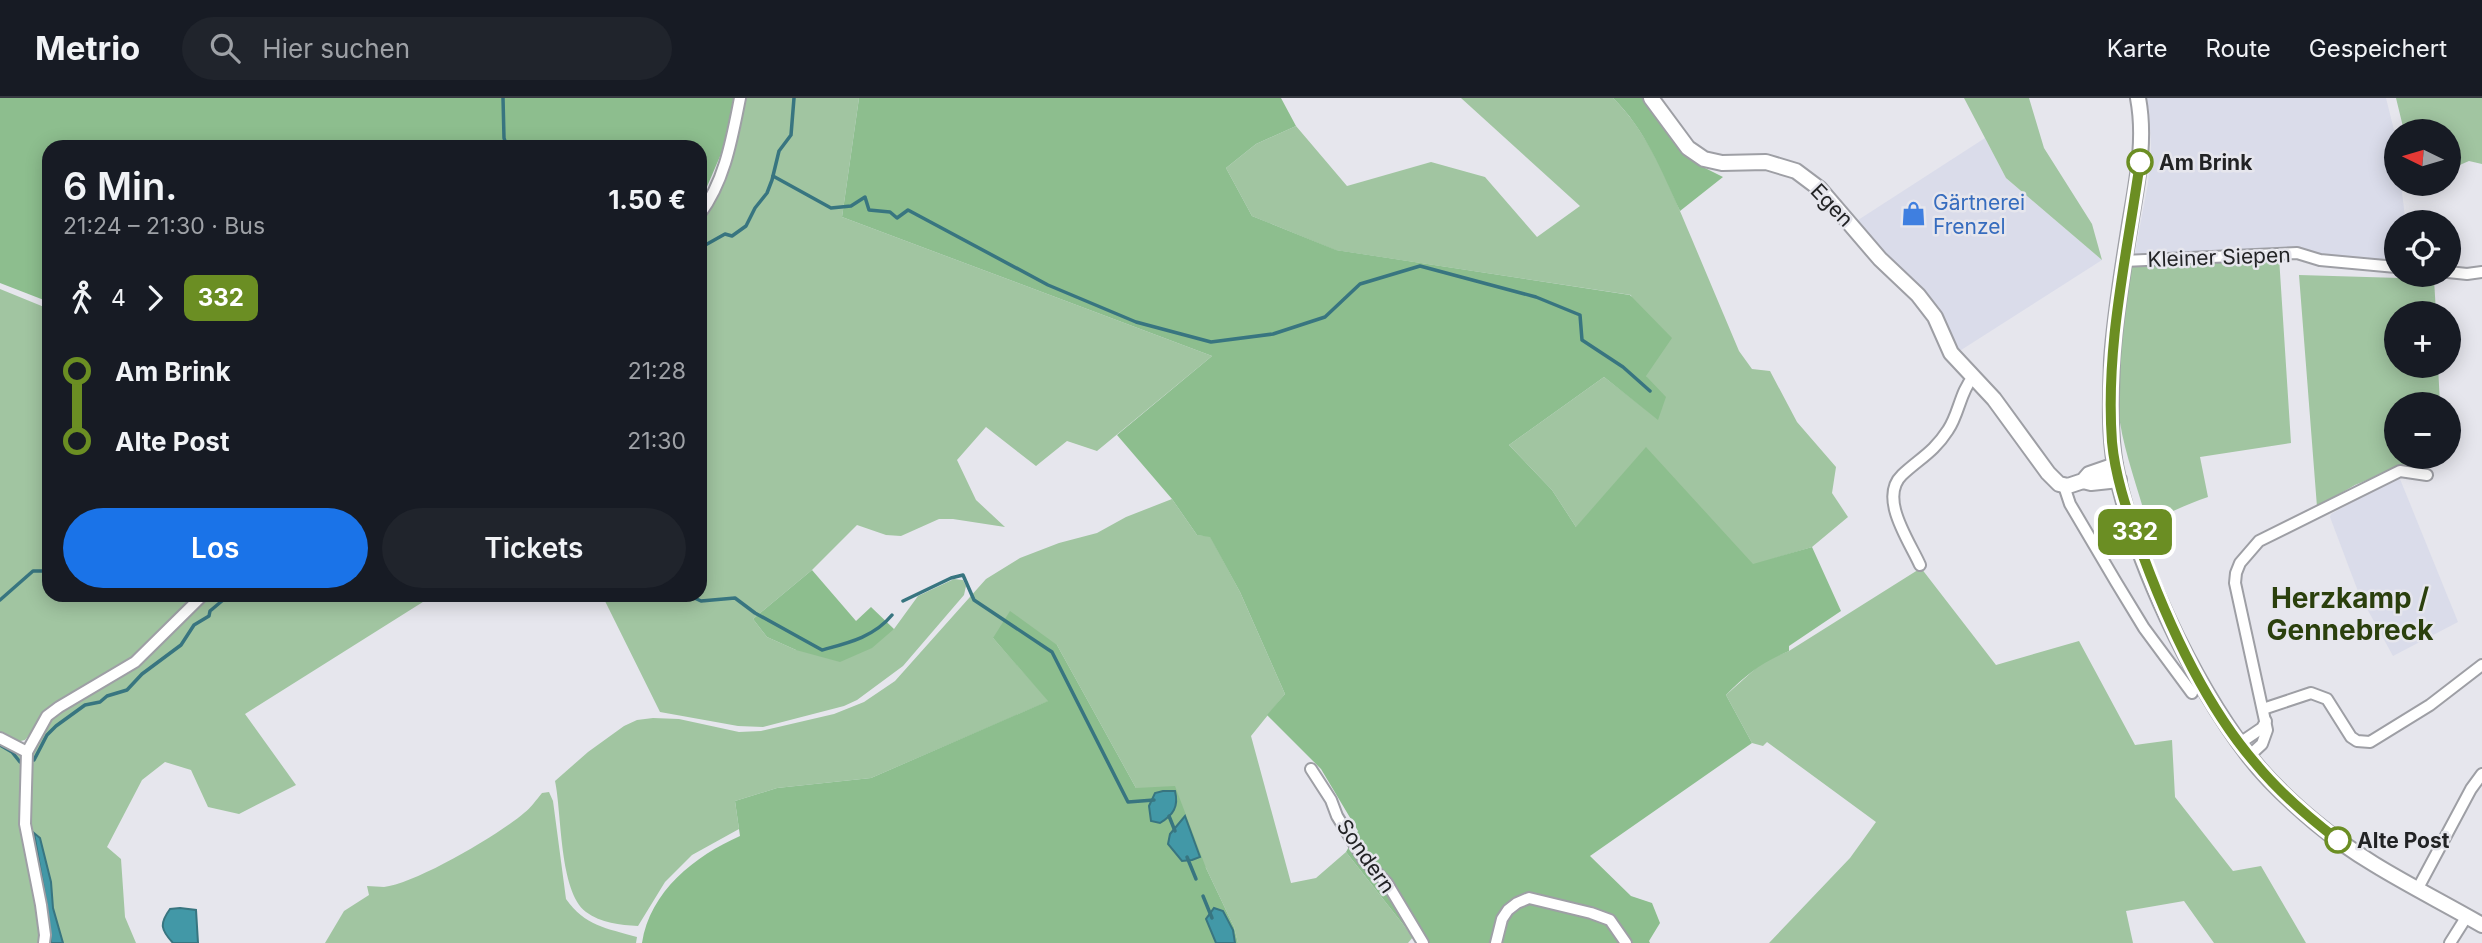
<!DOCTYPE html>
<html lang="de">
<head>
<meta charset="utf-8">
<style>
  body { margin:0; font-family:Inter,sans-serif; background:#20242c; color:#f1f3f6; height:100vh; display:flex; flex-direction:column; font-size:26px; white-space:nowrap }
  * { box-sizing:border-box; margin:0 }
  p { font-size:23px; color:#9ea1a6 }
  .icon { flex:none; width:38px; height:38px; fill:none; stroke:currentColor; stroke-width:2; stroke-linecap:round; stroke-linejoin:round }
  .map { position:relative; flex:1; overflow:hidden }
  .side { position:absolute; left:42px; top:42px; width:665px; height:462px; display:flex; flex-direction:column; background:#171b24; border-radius:21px; box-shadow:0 4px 18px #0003 }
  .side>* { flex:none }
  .badge { padding:0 14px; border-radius:10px; font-size:24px; line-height:46px }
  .needle { width:46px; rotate:275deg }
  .tools { position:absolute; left:2384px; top:21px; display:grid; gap:14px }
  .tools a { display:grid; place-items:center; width:77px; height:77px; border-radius:50%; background:#171b24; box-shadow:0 4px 18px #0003; font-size:35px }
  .map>.badge { position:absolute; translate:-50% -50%; box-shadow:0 0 0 4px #fff }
  .legs { display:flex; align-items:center; gap:10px; height:77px; padding:0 21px; font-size:23px }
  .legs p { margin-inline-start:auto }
  .head { display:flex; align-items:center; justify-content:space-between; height:119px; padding:0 21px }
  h1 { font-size:38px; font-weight:600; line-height:52px }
  .action { display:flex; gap:14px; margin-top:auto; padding:14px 21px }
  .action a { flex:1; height:80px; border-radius:42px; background:#1a73e8; color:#fff; font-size:28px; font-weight:600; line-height:80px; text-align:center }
  .action a+a { background:#20242c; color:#f1f3f6 }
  ul { padding:0 21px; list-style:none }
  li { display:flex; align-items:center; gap:24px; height:70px; font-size:26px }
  li i { display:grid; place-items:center; width:10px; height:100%; margin:0 9px; background:currentColor }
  li i::after { content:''; width:18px; height:18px; margin:-9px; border:5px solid; border-radius:50%; background:#171b24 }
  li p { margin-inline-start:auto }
  li:first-child i { background:linear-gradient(#0000 50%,currentColor 0) }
  li:last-child i { background:linear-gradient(currentColor 50%,#0000 0) }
  header { display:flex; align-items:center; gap:42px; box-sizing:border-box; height:98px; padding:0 35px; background:#171b24; border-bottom:2px solid #363941 }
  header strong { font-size:33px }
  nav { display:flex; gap:38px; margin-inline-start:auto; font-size:24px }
  .search { width:490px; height:63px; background:#20242c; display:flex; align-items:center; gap:18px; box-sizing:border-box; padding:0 24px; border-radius:38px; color:#9ea1a6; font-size:26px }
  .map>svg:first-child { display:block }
  .built { fill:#dadcea }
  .green { fill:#a1c5a1 }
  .forest { fill:#8dbe8e }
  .water { fill:#4298a7; stroke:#387580; stroke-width:2 }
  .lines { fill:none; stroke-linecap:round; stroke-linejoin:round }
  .stream { stroke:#387580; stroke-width:3.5 }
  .street-casing { stroke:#9e9fa5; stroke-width:14 }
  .secondary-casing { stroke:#9e9fa5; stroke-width:18 }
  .street { stroke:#fff; stroke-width:10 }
  .secondary { stroke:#fff; stroke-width:14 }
  .line-1-casing { stroke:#fff; stroke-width:16 }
  .line-1 { stroke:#6b8e23; stroke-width:10 }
  .stop-1-dot { fill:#fff; stroke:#6b8e23; stroke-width:3.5 }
  .labels { text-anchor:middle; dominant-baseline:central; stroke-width:5; stroke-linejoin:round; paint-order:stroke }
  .stop-label { font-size:21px; font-weight:bold; fill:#222325; stroke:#e6e6ed; text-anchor:start }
  .shop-label { font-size:21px; fill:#366cbe; stroke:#e6e6ed; text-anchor:start }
  .street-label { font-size:21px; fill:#222325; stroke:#e6e6ed }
  .district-label { font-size:28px; font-weight:bold; fill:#2b400d; stroke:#e6e6ed }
</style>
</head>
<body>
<header>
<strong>Metrio</strong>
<div class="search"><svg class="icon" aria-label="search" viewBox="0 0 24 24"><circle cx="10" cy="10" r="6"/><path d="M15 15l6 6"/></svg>Hier suchen</div>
<nav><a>Karte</a><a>Route</a><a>Gespeichert</a></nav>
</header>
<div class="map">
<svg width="2482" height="845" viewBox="0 0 2482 845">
  <rect width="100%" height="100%" fill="#e6e6ed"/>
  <!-- built -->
  <g class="built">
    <polygon points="2145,0 2386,0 2396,40 2396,86 2401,86 2405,119 2405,124 2396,124 2396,166 2306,154 2134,160 2148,85 2151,48 2149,11"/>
    <polygon points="1985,40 2006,80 2102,162 1958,254 1889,161 1855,124"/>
    <polygon points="2400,381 2458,524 2393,558 2359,496 2330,419 2331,416 2392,382"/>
  </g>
  <!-- green -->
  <g class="green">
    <polygon points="744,0 859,0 842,119 1212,258 1097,353 1067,343 1036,368 986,329 957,362 976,402 1005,429 953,421 939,421 901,438 886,437 857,427 812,472 753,521 767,539 796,552 894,531 918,498 954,481 963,482 966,488 964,497 903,568 857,602 844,608 763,629 738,628 660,614 602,497 700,497 700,121"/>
    <path d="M1461 0H1613C1651 37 1671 92 1691 139 1707 177 1723 215 1739 253L1752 271 1770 273 1797 324 1836 369 1832 395 1848 419 1812 449 1753 467 1576 429 1552 392 1509 347 1604 279 1658 321 1646 278 1631 197 1335 152 1252 118 1226 70 1256 46 1296 28 1347 88 1431 64 1485 79 1537 139 1580 108Z"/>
    <polygon points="1964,0 2029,0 2044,50 2092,126 2102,162 2006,80"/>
    <polygon points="2396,0 2482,0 2482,66 2469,63 2448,72 2448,33 2404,33"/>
    <path d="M2279 159 2291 345 2200 359 2208 399C2186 406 2169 416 2147 424 2137 387 2122 349 2118 310 2113 263 2123 213 2128 166Z"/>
    <polygon points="2299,177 2434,181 2436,215 2396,215 2396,268 2438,268 2440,306 2396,306 2396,359 2425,359 2355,387 2317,409"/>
    <polygon points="0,191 49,211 49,497 200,497 147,552 48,614 25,642 16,644 0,634"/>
    <path d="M1172 401 1197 437 1210 438 1240 494 1285 596 1251 638 1291 785 1316 780 1346 754 1413 839 1408 845H1238L1234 829 1206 770 1136 690 1057 547 993 540 1049 603 871 680 777 690 735 703 739 731 692 757 665 784 638 828C620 827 601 825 586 814 559 793 562 716 555 683L588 654 624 628 637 622 653 620 679 621 739 634 761 633 834 616 864 604 895 583 986 481 1020 460 1059 445 1097 435 1126 419Z"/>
    <polygon points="1921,470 1996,567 2079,543 2135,647 2172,642 2175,699 2233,773 2261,768 2306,845 2214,845 2184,803 2126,813 2133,845 1769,845 1850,760 1876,724 1767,644 1763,648 1752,645 1726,597 1764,563 1789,553"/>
    <polygon points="205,497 434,497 245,616 296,687 239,716 208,709 191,672 165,664 142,682 107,749 121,761 125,819 136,845 63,845 53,810 51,784 34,735 29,731 30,668 33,654 50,623 58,613 100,590"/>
    <polygon points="0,643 22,655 42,845 0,845"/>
    <path d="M549 694 553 703 566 801C585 828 606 830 637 839L636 845H325L344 813 369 797 367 788C373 788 379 789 384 789 415 786 500 736 524 715 531 710 536 702 542 695Z"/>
  </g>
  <!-- forest -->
  <g class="forest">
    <polygon points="0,0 737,0 730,35 700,105 700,49 49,49 49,204 0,185"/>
    <path d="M859 0H1281L1296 28 1256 46 1226 70 1252 118 1336 152 1630 197 1672 240 1646 278 1666 299 1658 322 1604 279 1509 347 1552 392 1576 429 1646 349 1753 466 1812 449 1841 513 1789 548V553C1761 565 1747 576 1726 597L1752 645 1590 758 1631 798 1652 805 1660 825 1649 843 1650 845H1429L1413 839 1346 754 1358 733 1321 671 1267 617 1285 596 1240 494 1210 439 1197 437 1172 401 1117 337 1212 258 842 119Z"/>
    <path d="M1613 0H1644L1678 43 1701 68 1723 79 1680 113C1662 74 1645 31 1613 0Z"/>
    <polygon points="812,472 856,523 871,509 894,531 872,550 840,564 796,552 767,539 753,521"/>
    <path d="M1010 513 1057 547 1136 690 1175 688 1206 770 1234 829 1238 845H642C650 793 695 758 740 738L735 703 777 690 871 680 1048 603 993 540Z"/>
  </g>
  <!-- water -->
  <g class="water">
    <path d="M1163 693H1175C1179 709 1173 717 1160 725L1151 723 1149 708 1155 695Z"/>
    <polygon points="1185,718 1200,759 1192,762 1182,763 1168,746 1170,736"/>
    <polygon points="34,735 40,740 51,784 53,810 63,845 51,845 47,808"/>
    <path d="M180 810 196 812 198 845H173C161 832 159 826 170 811Z"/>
    <polygon points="1214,810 1223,813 1233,832 1235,845 1216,845 1206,821"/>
  </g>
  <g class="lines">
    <!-- stream -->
    <g class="stream">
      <polyline points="503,0 504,40 507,49"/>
      <polyline points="773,78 831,110 851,108 865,99 869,112 890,114 897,120 908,112 1048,187 1136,224 1211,244 1273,236 1325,219 1360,186 1420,168 1536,199 1580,217 1582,242 1623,269 1650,293"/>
      <polyline points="700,150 725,136 732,138 746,128 755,110 767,95 772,82 779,53 791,37 794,0"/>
      <path d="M688 497 701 503 735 500 755 515 822 552C848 545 874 539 892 517"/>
      <polyline points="0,502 33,473 49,473"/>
      <polyline points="903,503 951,480 963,477 974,502 1052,554 1128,704 1154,702"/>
      <polyline points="0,647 12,654 20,664"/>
      <polyline points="34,662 47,637 56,628 85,607 100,604 107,598 127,592 142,576 181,547 194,527 209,518 210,513 229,497"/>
      <polyline points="1169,718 1175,733"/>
      <polyline points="1187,759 1196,781"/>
      <polyline points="1203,798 1212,820"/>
    </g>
    <defs>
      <g id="street">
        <path d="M700 116C725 83 732 40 740 0"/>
        <polyline points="2124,163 2297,155 2320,162 2396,169"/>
        <polyline points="2448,174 2467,176 2482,174"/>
        <polyline points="2064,388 2070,406 2116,484 2144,530 2192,595"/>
        <path d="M1920 467C1910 444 1878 400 1902 377 1919 361 1934 354 1948 332 1959 316 1960 294 1973 279"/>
        <polyline points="2263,611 2311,595 2327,601 2351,639 2357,643 2370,644 2430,607 2482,567"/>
        <polyline points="0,640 27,654"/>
        <polyline points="2240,645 2262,630 2266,623"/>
        <polyline points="2249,658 2262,646 2267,632 2235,485 2236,475 2240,465 2259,443 2400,373 2427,377"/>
        <polyline points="1311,671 1331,702 1337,718 1364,762 1387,785 1423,845"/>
        <polyline points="2417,792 2471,691 2482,676"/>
        <polyline points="44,845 45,837 41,807 25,726 27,654 47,618 59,609 135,564 203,497"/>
        <polyline points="1496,845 1502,821 1508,812 1517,805 1529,800 1591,815 1610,822 1626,845"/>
        <polyline points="2450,845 2467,818"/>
      </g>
      <g id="secondary">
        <polyline points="1651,0 1688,50 1704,61 1722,65 1766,64 1796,73 1820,91 1880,161 1918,197 1935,219 1951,255 1994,301 2048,375 2059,386 2068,388 2083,383 2089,376 2115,367"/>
        <path d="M2138 0C2146 42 2137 84 2130 126 2123 171 2115 216 2112 262 2111 296 2109 333 2115 367 2133 460 2191 582 2249 658 2268 683 2292 705 2316 725 2366 767 2425 794 2482 827"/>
        <polyline points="2083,383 2091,385 2119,382"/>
      </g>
    </defs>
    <!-- street casing -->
    <use href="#street" class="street-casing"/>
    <!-- secondary casing -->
    <use href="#secondary" class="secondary-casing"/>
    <!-- street -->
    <use href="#street" class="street"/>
    <!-- secondary -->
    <use href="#secondary" class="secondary"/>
  </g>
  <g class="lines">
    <defs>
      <path id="line-1" d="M2140 64C2127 157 2105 249 2112 344 2115 377 2126 410 2137 441 2164 517 2203 605 2256 666 2280 695 2308 719 2338 742"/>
    </defs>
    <!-- line-1 casing -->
    <use href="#line-1" class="line-1-casing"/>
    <!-- line-1 -->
    <use href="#line-1" class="line-1"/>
  </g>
  <!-- icons -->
  <defs>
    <symbol id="shop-bare" viewBox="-9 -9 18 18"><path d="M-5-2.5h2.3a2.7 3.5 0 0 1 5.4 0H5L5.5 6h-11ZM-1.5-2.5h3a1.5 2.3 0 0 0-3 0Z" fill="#3f7fe0" stroke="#e6e6ed" stroke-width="2.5" paint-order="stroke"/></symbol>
  </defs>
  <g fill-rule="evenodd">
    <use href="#shop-bare" x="1896" y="98" width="35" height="35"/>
  </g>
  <!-- markers -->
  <g class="stop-1-dot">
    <circle cx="2140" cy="64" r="12"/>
    <circle cx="2338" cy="742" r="12"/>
  </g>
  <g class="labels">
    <!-- stop labels -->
    <g class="stop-label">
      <text x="2159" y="64">Am Brink</text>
      <text x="2357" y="742">Alte Post</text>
    </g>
    <!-- shop labels -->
    <g class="shop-label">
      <text x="1933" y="104">Gärtnerei<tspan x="1933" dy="24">Frenzel</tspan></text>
    </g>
    <!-- street labels -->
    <g class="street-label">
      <text transform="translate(1832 107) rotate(46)">Egen</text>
      <text transform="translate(2219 159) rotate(-2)">Kleiner Siepen</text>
      <text transform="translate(1366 758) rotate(55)">Sondern</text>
    </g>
    <!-- district labels -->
    <g class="district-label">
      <text x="2350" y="500">Herzkamp /<tspan x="2350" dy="32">Gennebreck</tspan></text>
    </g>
  </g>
</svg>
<div class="tools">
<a><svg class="needle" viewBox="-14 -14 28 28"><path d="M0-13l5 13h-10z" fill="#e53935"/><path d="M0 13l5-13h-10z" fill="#9ea1a6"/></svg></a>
<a><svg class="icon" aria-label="locate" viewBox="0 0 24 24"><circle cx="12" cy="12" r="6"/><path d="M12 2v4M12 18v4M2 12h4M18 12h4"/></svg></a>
<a>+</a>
<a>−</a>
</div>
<b class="badge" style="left:2135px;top:434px;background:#6b8e23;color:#fff">332</b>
<section class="side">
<div class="head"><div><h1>6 Min.</h1><p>21:24 – 21:30 · Bus</p></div><b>1.50 €</b></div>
<div class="legs"><svg class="icon" aria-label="walk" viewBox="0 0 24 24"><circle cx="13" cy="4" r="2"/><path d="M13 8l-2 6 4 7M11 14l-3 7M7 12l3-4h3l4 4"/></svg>4<svg class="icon" aria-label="forward" viewBox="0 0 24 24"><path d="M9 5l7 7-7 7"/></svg><b class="badge" style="background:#6b8e23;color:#fff">332</b></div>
<ul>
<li><i style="color:#6b8e23"></i><b>Am Brink</b><p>21:28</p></li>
<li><i style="color:#6b8e23"></i><b>Alte Post</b><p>21:30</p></li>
</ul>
<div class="action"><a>Los</a><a>Tickets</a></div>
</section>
</div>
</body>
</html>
